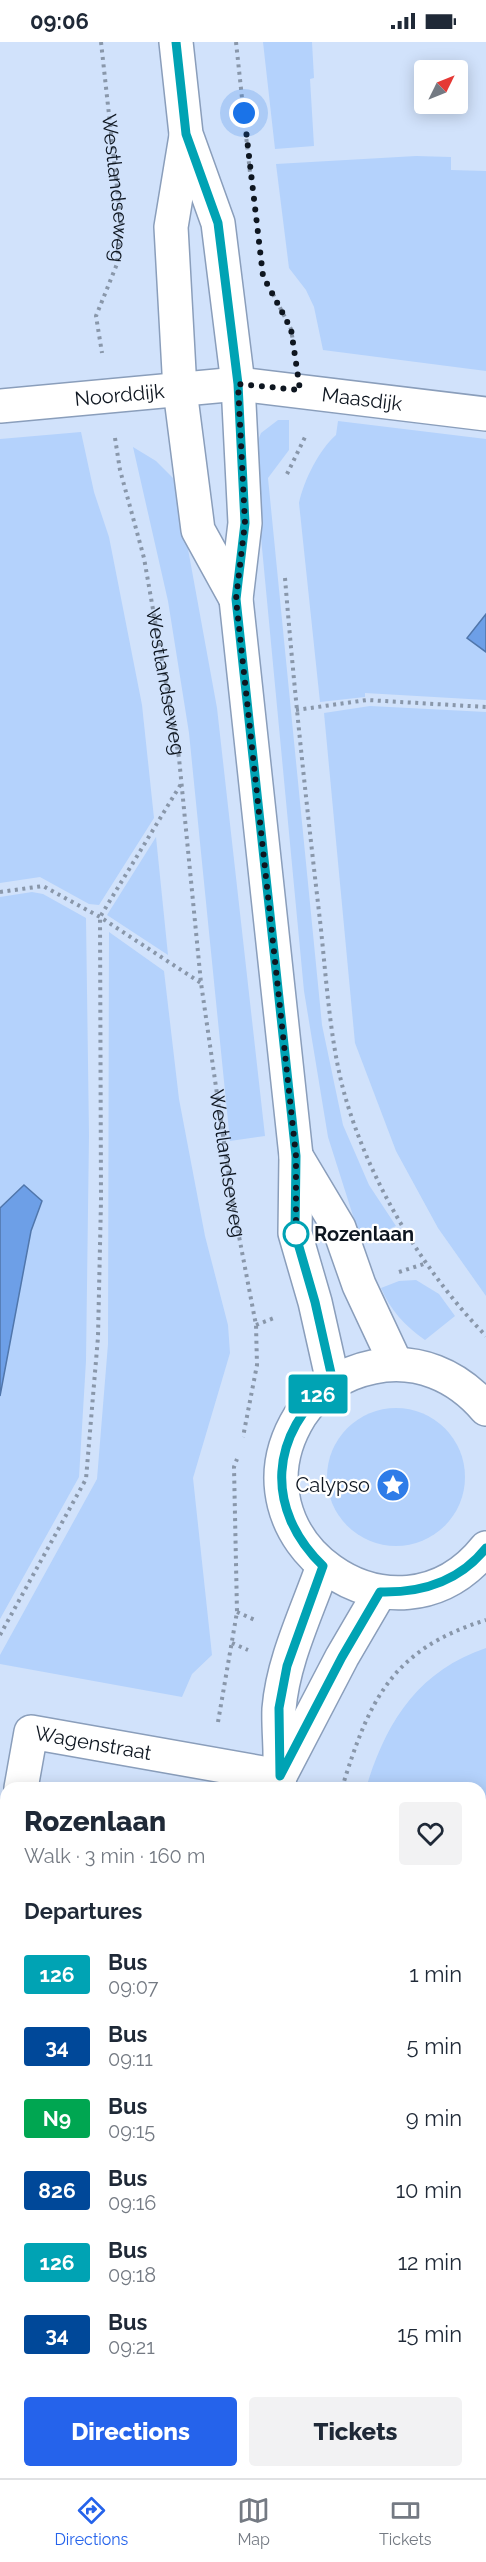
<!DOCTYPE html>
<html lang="en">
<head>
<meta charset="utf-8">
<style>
  body { margin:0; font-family:Raleway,sans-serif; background:#f2f2f3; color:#1f2937; height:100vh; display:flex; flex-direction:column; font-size:22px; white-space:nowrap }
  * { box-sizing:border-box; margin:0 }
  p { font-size:20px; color:#747a83 }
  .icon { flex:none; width:33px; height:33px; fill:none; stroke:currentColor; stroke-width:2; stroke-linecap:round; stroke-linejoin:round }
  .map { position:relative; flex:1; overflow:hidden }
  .side { position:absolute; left:0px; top:1740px; width:486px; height:696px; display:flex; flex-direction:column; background:#fff; border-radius:18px 18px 0 0; box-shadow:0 3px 15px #0003 }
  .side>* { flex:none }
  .badge { padding:0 12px; border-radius:4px; font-size:21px; line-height:39px }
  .needle { width:39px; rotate:47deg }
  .buttons { position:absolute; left:414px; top:18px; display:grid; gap:12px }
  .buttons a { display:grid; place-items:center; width:54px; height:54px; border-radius:6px; background:#fff; box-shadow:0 3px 15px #0003; font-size:30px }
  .you { position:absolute; width:30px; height:30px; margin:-15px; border:4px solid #fff; border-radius:50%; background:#1a73e8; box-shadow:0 0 0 9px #1a73e833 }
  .map>.badge { position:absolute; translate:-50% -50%; box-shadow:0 0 0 3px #fff }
  h2 { padding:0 24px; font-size:22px; line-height:54px }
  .round { display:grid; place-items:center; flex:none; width:63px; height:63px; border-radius:6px; background:#f2f2f3 }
  .head { display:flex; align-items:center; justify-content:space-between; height:102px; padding:0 24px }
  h1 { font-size:28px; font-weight:800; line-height:45px }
  .cta { display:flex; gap:12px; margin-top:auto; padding:12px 24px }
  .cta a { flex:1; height:69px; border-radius:6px; background:#2563eb; color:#fff; font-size:24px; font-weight:800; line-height:69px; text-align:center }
  .cta a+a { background:#f2f2f3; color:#1f2937 }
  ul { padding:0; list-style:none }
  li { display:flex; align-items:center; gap:18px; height:72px; padding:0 24px }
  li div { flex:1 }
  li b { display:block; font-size:22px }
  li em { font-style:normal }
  li .badge { min-width:66px; font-weight:700; text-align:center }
  .status { display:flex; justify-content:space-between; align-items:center; height:42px; padding:0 30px; background:#fff; direction:ltr }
  .status svg { height:16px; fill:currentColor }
  .dock { display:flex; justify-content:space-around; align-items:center; height:84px; border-top:2px solid #e0e1e3; background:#fff; font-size:16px; color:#747a83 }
  .dock a { display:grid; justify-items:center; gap:3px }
  .dock .on { color:#2563eb }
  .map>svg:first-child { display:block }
  .green { fill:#b4d2fc }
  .water { fill:#6d9fe7; stroke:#5076ab; stroke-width:1.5 }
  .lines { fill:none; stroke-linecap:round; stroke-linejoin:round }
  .minor-casing { stroke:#8a9ebb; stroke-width:36 }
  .path { stroke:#8997aa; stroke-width:4; stroke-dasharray:3 4.5; stroke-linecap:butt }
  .minor { stroke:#fff; stroke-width:33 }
  .line-casing { stroke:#fff; stroke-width:14 }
  .line { stroke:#00a3b4; stroke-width:9 }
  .walk { stroke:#0e1620; stroke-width:6; stroke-dasharray:0 10.8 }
  .stop-dot { fill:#fff; stroke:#00a3b4; stroke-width:3 }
  .labels { text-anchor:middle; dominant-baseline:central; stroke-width:4.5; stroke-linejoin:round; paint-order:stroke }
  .street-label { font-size:20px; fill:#0e1620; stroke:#fff }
  .stop-label { font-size:20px; font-weight:bold; fill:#0e1620; stroke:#fff; text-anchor:start }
  .poi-label { font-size:20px; fill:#0e1620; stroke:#fff; text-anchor:end }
</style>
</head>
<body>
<div class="status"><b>09:06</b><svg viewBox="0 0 49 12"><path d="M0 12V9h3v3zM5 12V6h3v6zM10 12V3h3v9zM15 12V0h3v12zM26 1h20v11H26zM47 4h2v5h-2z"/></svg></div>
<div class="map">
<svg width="486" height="2436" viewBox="0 0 486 2436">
  <rect width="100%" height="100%" fill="#d1e2fb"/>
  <!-- green -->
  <g class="green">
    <polygon points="263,0 312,0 314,36 310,37 314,104 275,107"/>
    <polygon points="416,114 451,115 451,128 486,129 486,329 323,308 314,265 306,248 289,226 276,122"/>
    <polygon points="278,378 289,378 289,408 268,436 322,983 343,1083 369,1143 396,1184 361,1199 328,1095 304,949 253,411 261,391"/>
    <path d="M338 379 486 397V572L467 596 486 610V658L365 651V655L320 660 299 461C304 438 319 408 336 393Z"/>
    <polygon points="81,390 94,450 109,495 142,663 154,776 99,863 89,862 40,835 0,841 0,397"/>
    <polygon points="133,405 156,419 173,436 184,485 217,666 265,1094 230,1099 189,691 168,559"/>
    <polygon points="370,664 486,670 486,1254 438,1186 396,1109 355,1001 324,671"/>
    <polygon points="156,795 168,913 107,873"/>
    <polygon points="32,850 43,852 86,876 89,1093 86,1319 79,1435 0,1577 0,1354 31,1189 42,1159 24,1143 0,1166 0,855"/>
    <polygon points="109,890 164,929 179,1057 205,1194 228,1283 230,1311 193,1436 212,1613 192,1632 182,1655 0,1622 0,1613 97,1437 108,1302"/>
    <path d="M416 1238 439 1252 455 1274 425 1298C404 1283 391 1269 381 1246L399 1239Z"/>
    <circle cx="396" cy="1435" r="69"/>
    <path d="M486 1606V1937L480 1938V1746H366C386 1680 418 1629 486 1606Z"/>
    <polygon points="486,2079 486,2247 480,2247 480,2080"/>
    <polygon points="486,2265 486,2312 480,2311 480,2266"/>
    <polygon points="480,2314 486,2317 486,2392 480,2387"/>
    <polygon points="480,2408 486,2412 486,2436 430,2436 432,2430 480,2430"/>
    <polygon points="346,2430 416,2430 414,2436 361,2436"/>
  </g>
  <!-- water -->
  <g class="water">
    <polygon points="486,572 486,610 467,596"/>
    <polygon points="24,1143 42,1159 31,1189 0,1354 0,1166"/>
  </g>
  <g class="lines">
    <defs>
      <g id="minor">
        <polyline points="176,0 186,92 218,181 238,342 245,481 236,557 296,1114 295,1191 315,1260 333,1340"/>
        <polyline points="186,94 171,185 180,348 198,488 236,557"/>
        <path id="s3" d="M0 364 238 342 486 372"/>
        <polyline points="296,1114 339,1186 359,1243 396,1322"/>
        <path d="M486 1367C457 1333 417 1316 373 1325 343 1331 317 1348 300 1374 224 1497 396 1619 486 1506"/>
        <polyline points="281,1732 342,1615 380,1550"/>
        <path id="s4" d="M21 1746 31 1690 280 1734"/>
        <path d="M278 1746C283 1720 278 1693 279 1667 283 1618 307 1570 323 1524"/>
        <polyline points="3,1846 6,1830"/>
        <polyline points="480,2011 486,2011"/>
        <polyline points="120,2436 122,2430"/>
      </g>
    </defs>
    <!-- minor casing -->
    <use href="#minor" class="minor-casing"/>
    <!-- path -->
    <g class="path">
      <path id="s1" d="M101 0 121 182 117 222 96 274 102 311"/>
      <polyline points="236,0 251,140"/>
      <polyline points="273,252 291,287 294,306"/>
      <path id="s2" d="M115 396 120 428 144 516 179 716 201 941 233 1163 256 1283 257 1323 243 1395"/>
      <polyline points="287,432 306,393"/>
      <path d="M285 536C294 647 306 758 319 870 326 928 329 998 345 1054 370 1141 423 1229 486 1294"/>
      <polyline points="296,668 367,658 486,665"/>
      <polyline points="0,850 43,844 100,875 201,941"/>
      <polyline points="399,1230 427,1221"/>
      <polyline points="256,1283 274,1276"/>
      <polyline points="237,1570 255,1578"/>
      <polyline points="0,1593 86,1437 98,1295 101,1158 100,875 181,742"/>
      <polyline points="232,1601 248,1608"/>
      <polyline points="218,1680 237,1570 234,1425 237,1417"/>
      <path d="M342 1746C369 1658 392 1607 486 1578"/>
      <polyline points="0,1960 6,1955"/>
      <polyline points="480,2260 486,2258"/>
      <polyline points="50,2436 53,2430"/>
      <polyline points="187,2436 189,2430"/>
      <polyline points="422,2436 424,2430"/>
    </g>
    <!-- minor -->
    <use href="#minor" class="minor"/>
  </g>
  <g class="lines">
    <defs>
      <path id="line" d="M176 0 186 92 218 181 238 342 245 481 236 557 296 1114 295 1191 315 1260 333 1340C269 1391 264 1467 323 1524L287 1624 279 1666 280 1734 342 1615 380 1550C422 1551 459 1540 486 1506"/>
    </defs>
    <!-- line casing -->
    <use href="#line" class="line-casing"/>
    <!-- line -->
    <use href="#line" class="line"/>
    <!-- walk -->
    <polyline class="walk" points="244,71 263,234 291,287 300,348 238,342 245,481 236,557 296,1114 296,1192"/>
  </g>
  <!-- icons -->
  <defs>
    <symbol id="sight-disc" viewBox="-11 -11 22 22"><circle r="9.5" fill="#2e7ce8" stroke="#fff"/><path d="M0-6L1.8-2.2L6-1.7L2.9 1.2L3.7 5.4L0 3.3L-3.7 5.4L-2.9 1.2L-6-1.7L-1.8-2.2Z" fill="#fff"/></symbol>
  </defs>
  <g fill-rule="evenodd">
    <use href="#sight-disc" x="374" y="1424" width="38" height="38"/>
  </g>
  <!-- markers -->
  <circle class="stop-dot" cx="296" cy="1192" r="12"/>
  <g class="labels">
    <!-- street labels -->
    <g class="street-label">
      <text stroke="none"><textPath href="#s1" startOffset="147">Westlandseweg</textPath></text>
      <text stroke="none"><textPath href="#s3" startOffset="120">Noorddijk</textPath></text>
      <text stroke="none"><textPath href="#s3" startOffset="364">Maasdijk</textPath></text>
      <text stroke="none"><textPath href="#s2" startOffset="249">Westlandseweg</textPath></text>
      <text stroke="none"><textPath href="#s2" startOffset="735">Westlandseweg</textPath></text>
      <text stroke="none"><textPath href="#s4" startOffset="120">Wagenstraat</textPath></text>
    </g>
    <!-- stop labels -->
    <g class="stop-label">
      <text x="314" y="1192">Rozenlaan</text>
    </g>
    <!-- poi labels -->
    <g class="poi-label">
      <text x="370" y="1443">Calypso</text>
    </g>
  </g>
</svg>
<div class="buttons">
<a><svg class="needle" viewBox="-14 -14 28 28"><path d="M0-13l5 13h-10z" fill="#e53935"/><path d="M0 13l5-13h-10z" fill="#747a83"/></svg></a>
</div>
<div class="you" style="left:244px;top:71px"></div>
<b class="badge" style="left:318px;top:1352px;background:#00a3b4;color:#fff">126</b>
<section class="side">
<div class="head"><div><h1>Rozenlaan</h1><p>Walk · 3 min · 160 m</p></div><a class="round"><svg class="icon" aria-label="heart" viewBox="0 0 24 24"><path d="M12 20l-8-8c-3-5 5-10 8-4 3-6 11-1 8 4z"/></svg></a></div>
<h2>Departures</h2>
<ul>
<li><span class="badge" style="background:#00a3b4;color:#fff">126</span><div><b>Bus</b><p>09:07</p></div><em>1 min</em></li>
<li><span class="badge" style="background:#004899;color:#fff">34</span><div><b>Bus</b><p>09:11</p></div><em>5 min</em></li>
<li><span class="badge" style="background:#00a651;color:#fff">N9</span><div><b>Bus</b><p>09:15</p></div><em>9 min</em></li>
<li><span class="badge" style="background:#004899;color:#fff">826</span><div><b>Bus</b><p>09:16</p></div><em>10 min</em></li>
<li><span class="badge" style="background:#00a3b4;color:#fff">126</span><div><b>Bus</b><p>09:18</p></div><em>12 min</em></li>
<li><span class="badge" style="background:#004899;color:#fff">34</span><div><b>Bus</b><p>09:21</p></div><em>15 min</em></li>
</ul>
<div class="cta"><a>Directions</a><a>Tickets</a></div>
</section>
</div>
<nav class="dock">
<a class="on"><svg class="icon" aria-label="directions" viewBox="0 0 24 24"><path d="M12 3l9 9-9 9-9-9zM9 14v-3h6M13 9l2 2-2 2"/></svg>Directions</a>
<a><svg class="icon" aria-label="map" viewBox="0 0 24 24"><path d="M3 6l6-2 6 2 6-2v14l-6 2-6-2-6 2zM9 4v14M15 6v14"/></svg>Map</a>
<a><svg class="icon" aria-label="tickets" viewBox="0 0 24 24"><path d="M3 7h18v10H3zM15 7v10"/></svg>Tickets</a>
</nav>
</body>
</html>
